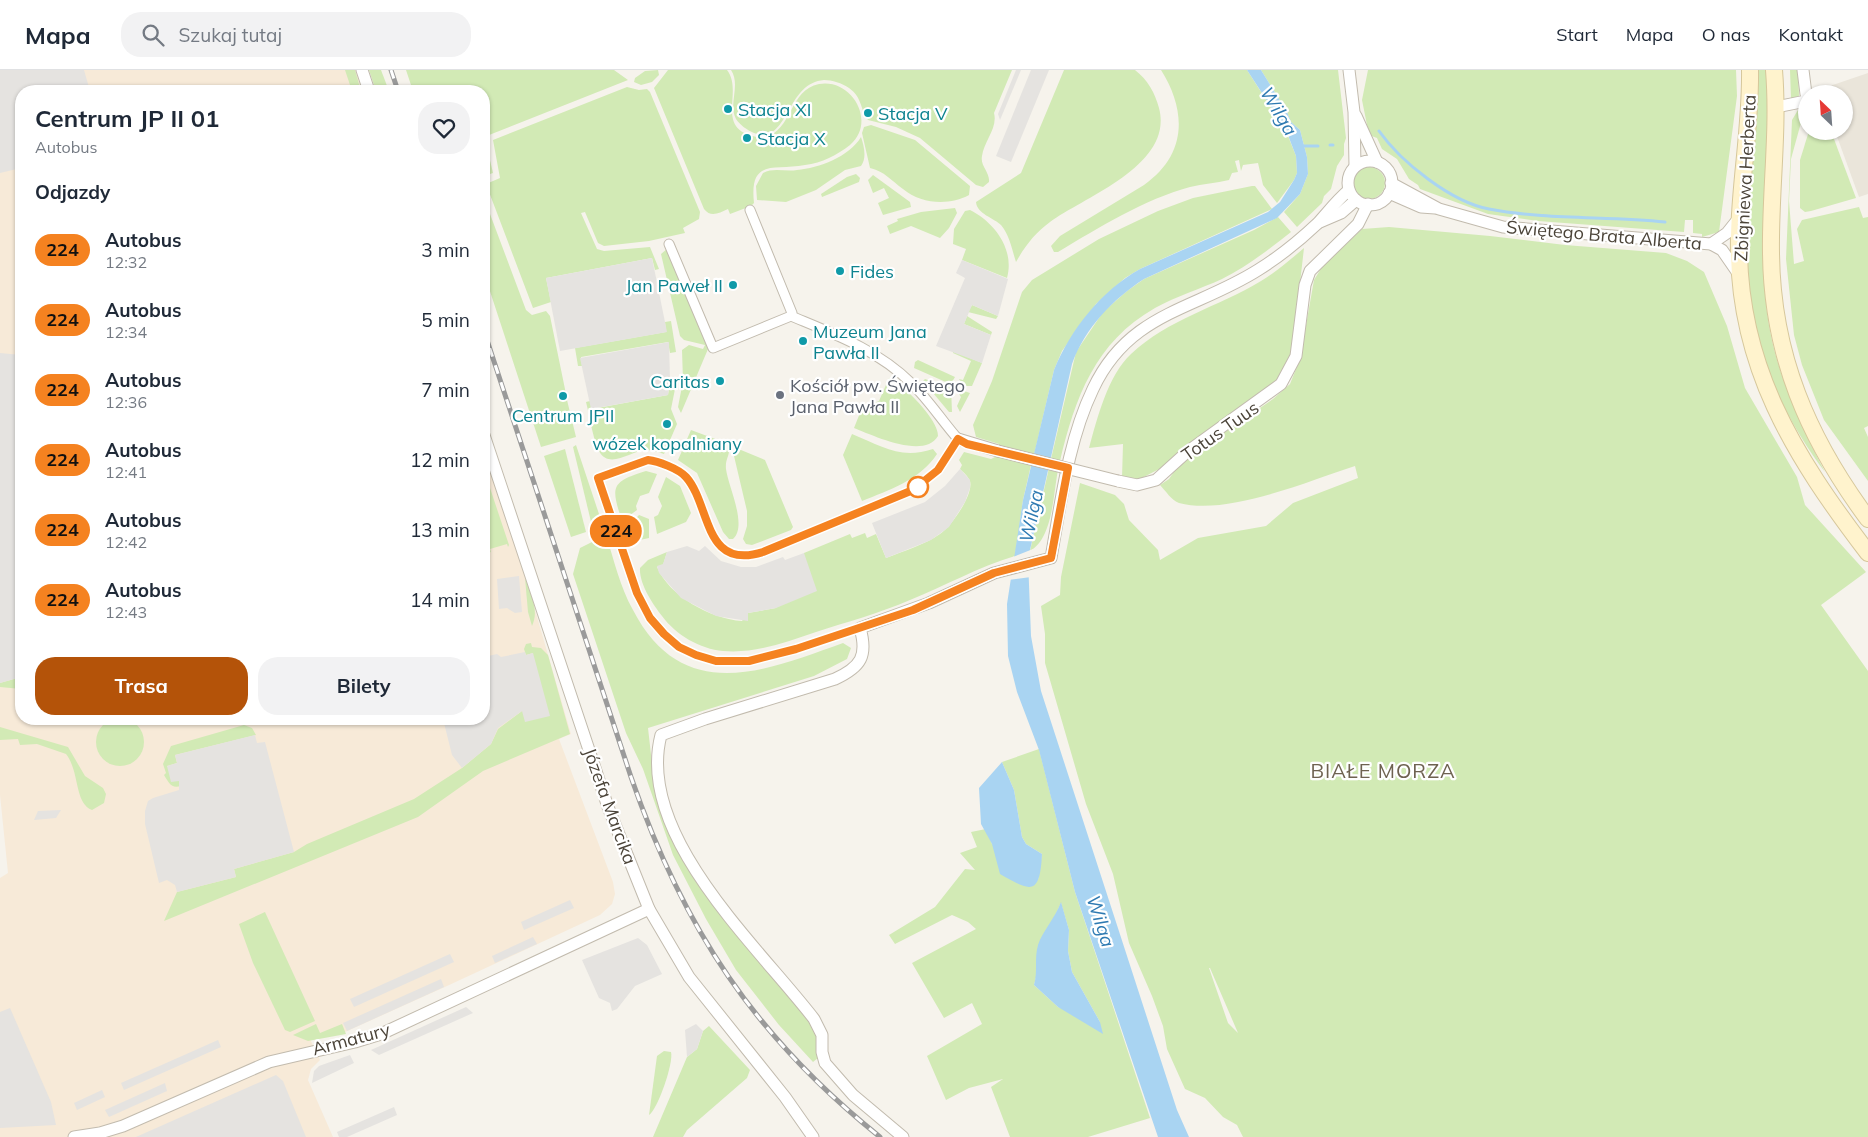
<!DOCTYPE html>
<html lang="pl">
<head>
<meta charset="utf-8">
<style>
  body { margin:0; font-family:Mulish,sans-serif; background:#f2f2f3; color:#1f2937; height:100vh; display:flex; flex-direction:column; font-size:19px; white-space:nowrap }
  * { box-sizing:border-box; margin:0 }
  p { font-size:16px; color:#747a83 }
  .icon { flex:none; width:28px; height:28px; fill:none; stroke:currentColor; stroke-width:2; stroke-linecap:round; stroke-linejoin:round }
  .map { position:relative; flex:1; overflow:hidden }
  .side { position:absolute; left:15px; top:15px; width:475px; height:640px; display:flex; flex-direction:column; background:#fff; border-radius:20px; box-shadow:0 1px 4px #0004 }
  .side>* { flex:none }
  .badge { padding:0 10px; border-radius:16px; font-size:18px; line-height:32px }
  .needle { width:32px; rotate:335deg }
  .fabs { position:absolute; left:1798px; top:15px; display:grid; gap:10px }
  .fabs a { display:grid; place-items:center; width:55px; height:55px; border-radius:50%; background:#fff; box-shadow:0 1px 4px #0004; font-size:25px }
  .map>.badge { position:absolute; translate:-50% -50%; box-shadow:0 0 0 2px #fff }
  h2 { padding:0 20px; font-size:19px; line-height:45px }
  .round { display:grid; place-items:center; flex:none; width:52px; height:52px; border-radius:20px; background:#f2f2f3 }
  .headline { display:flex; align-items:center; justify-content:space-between; height:85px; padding:0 20px }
  h1 { font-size:24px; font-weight:700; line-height:38px }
  .action { display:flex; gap:10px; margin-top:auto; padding:10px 20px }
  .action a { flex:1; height:58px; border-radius:20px; background:#b45309; color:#fff; font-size:20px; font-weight:700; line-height:58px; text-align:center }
  .action a+a { background:#f2f2f3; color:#1f2937 }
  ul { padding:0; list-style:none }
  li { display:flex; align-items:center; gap:15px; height:70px; padding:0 20px }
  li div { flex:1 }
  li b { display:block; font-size:19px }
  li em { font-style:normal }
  li .badge { min-width:55px; font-weight:700; text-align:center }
  header { display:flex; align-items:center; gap:30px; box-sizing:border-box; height:70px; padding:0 25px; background:#fff; border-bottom:1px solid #e0e1e3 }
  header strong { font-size:24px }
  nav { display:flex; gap:28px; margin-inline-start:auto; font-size:18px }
  .search { width:350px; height:45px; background:#f2f2f3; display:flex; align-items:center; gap:12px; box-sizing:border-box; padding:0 18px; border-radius:20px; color:#747a83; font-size:19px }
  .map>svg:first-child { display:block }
  .residential { fill:#eae5da }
  .commercial { fill:#f7ead8 }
  .green { fill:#d2eab5; fill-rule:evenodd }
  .parking { fill:#e5e3e0 }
  .water { fill:#a9d4f2 }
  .pier { fill:#f6f3ec }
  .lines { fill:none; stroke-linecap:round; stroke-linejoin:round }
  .stream { stroke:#a9d4f2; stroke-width:3 }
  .pedestrian-casing { stroke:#c2bbae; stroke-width:11 }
  .minor-casing { stroke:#c2bbae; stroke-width:13 }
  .secondary-casing { stroke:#d6c79b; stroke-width:18 }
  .pedestrian { stroke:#fff; stroke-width:9 }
  .minor { stroke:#fff; stroke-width:11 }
  .secondary { stroke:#fff3cd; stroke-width:16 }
  .rail-casing { stroke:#9a9a9a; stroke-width:5 }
  .rail { stroke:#fff; stroke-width:3; stroke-dasharray:9; stroke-linecap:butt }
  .minor-bridge-casing { stroke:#c2bbae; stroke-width:13; stroke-linecap:butt }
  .minor-bridge { stroke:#fff; stroke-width:11 }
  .line-casing { stroke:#fff; stroke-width:11 }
  .line { stroke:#f58220; stroke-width:8 }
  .culture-dot { fill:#0f9aa8; stroke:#fff; stroke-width:2 }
  .worship-dot { fill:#6b7280; stroke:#fff; stroke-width:2 }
  .stop-dot { fill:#fff; stroke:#f58220; stroke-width:2.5 }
  .labels { text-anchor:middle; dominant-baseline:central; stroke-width:4.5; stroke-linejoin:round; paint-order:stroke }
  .culture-label { font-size:18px; fill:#0d838f; stroke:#fff; text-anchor:start }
  .street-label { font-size:18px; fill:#4b4439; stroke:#fff }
  .worship-label { font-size:18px; fill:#5b616d; stroke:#fff; text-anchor:start }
  .water-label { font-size:19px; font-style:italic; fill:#2e7ab2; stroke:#fff }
  .quarter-label { font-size:20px; letter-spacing:1px; fill:#6e6250; stroke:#fff }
</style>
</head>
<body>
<header>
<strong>Mapa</strong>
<div class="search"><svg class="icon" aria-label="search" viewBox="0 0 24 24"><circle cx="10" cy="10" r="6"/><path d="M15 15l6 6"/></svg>Szukaj tutaj</div>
<nav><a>Start</a><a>Mapa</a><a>O nas</a><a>Kontakt</a></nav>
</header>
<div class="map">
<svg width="1868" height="1067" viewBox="0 0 1868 1067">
  <rect width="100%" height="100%" fill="#f6f3ec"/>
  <!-- residential -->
  <polygon class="residential" points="1868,3 1868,124 1859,127 1835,61 1844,61 1844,24 1824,24 1824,18"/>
  <!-- commercial -->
  <polygon class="commercial" points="0,0 356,0 363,21 21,21 21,649 484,649 484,383 526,509 571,664 559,669 613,812 615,824 612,834 600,845 447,916 345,962 310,969 320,990 311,999 308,1010 333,1067 0,1067 0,808 8,803 0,725"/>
  <!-- green -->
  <g class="green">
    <polygon points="345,0 355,0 361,21 352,21"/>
    <polygon points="369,0 381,0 389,21 376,21"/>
    <polygon points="406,0 614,0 628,10 484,67 484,21 413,21"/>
    <polygon points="658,0 659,5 652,12 641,15 634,12 635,8 645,1"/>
    <path d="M668 0H727C745 23 710 63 764 68 793 60 789 20 819 14 852 8 877 52 850 75 837 85 822 93 805 95 775 101 749 87 754 133L751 136 730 144 728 139C719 143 711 148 704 139L654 18Z"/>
    <path d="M731 0H1012L994 43C998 58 984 71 982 86 980 96 990 102 989 112L983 117 976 115 920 68 896 57 868 50C860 40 863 28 849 18 842 13 832 10 824 10 785 13 789 76 754 63 747 60 740 55 736 49 728 34 741 15 731 0Z"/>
    <path d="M1064 0H1135C1148 10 1155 23 1159 38 1174 95 1086 126 1050 152 1035 163 1025 176 1016 192 1012 180 1010 166 1001 155 994 148 977 144 976 132L1021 103Z"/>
    <path d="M1161 0H1247L1286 61 1296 86 1297 103 1294 110 1277 133 1263 115 1258 93 1243 95 1241 101 1239 90 1235 91 1238 102 1232 103 1229 110C1216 113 1203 114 1190 117 1145 129 1098 158 1058 182H1054L1051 176 1060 166 1144 115C1187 85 1187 41 1161 0Z"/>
    <polygon points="1261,0 1338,0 1346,68 1344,74 1344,85 1337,96 1331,119 1324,126 1322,133 1297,157 1284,142 1300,124 1308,104 1307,87 1300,60 1291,52 1287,42"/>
    <polygon points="1368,0 1736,0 1737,26 1719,162 1702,167 1702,164 1693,163 1693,150 1685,150 1684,162 1538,151 1488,144 1420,119 1418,115 1409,109 1397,89 1382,79 1377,68 1369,65 1362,30"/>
    <path d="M1758 0H1767C1770 81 1758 162 1767 242 1774 299 1799 352 1825 402 1798 367 1767 311 1757 268 1749 231 1746 192 1747 155 1747 103 1758 52 1758 0Z"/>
    <polygon points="1790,0 1798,0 1799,26 1791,29"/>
    <polygon points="627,17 639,20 647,19 650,22 700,142 699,149 683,158 685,163 649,171 604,176 598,173 585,142 581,143 597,179 604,181 650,177 659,199 655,200 652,188 546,208 551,232 533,238 486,114 500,108 493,70"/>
    <polygon points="1798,40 1802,49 1791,89 1789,131 1794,194 1804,191 1797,159 1802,150 1859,137 1863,148 1868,147 1868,356 1864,358 1868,367 1868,411 1824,350 1802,295 1794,265 1786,189 1792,50"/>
    <path d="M871 55 915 70 970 116 969 125C949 136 921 134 903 119 892 111 884 101 870 98L862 63 864 57Z"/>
    <polygon points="1809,61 1831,61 1856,128 1811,141 1805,142 1800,138 1800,90"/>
    <path d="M861 67C864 76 867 88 861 96L845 100 816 120 786 132 757 130 756 116 763 103C774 97 785 102 797 100 819 98 849 87 861 67Z"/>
    <polygon points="484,73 486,73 493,103 484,106"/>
    <circle cx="1369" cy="113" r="16"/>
    <polygon points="856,104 860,108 859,112 822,127 821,124 847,107"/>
    <polygon points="873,105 910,132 911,137 883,145 878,133 889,128 884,118 873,123 868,110"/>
    <polygon points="1252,116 1255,116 1272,139 1140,199 1125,208 1096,234 1062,281 1054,300 1034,385 999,376 999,374 976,367 973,355 992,311 1022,222 1032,210 1099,169 1158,141 1193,128"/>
    <polygon points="484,128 526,240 532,245 546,241 550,246 566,324 561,325 562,331 567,330 576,367 541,377 484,203"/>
    <polygon points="955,138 957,143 949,158 940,168 911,156 890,164 887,156 898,151 897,149 921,142"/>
    <path d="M970 140C994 152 1015 179 1007 208L962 190 966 179 953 174 954 159 965 141Z"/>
    <path d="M1278 147 1291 162C1269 179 1248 196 1222 209 1200 219 1177 226 1155 238 1095 272 1075 328 1060 391L1051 389 1076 282 1103 242 1127 221 1144 209 1254 160Z"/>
    <path d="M1389 157 1490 166 1565 175 1666 183 1687 191 1704 202 1727 256 1745 318 1797 407 1805 435 1866 502 1821 535 1868 601V1067H1243L1237 1055 1223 1047 1205 1028 1185 1019 1167 979 1163 956 1152 926 1129 873 1113 804 1086 734 1045 593V564L1041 536 1060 525 1061 507 1080 413 1115 425 1124 434 1129 450 1158 480 1160 490 1198 468 1266 456 1293 433 1358 408 1355 396C1308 411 1228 446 1179 433 1172 431 1165 420 1160 415L1169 409 1180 393 1273 329 1290 314 1300 289 1314 210 1322 197 1362 159ZM1209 898H1210L1238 963 1228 953Z"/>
    <path d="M1304 178 1293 274 1285 302 1274 316 1165 396 1138 410 1122 408 1123 374 1089 378C1097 349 1108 305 1131 284 1168 249 1218 237 1261 211 1276 202 1290 190 1304 178Z"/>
    <polygon points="667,179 708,279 681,343 678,337 683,311 682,280 689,275 703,279 705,275 684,270 680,266 661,184"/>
    <polygon points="972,235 998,246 996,249 968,242"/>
    <polygon points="967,246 992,262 991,265 964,254"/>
    <polygon points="671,251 676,282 670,283 668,272 581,287 582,296 578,296 575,278 666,262 665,252"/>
    <polygon points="953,281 982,293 972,316 963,316 959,309 963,310 971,291 953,283"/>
    <polygon points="918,290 955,307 952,312 948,313 914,298 915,292"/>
    <path d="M889 308C903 314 939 350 938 366 924 390 872 365 854 358L862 338 879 331Z"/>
    <polygon points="925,309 951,318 952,342 949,342 923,311"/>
    <path d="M670 313 676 314 671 339 677 354 664 384C658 382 652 380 645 380 631 381 609 400 599 381 592 366 590 347 586 332L590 331 592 339 668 325Z"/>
    <polygon points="958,319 970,323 960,342 957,336 961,327 957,321"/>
    <path d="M691 360 726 373 729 377C730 386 725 389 726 399 728 416 748 456 733 469H729L723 462 697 403 678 390Z"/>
    <path d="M852 364C882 376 900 390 933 379L937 384C920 410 889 420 862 431L843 385Z"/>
    <polygon points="576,375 603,456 593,460 573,377"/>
    <polygon points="565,379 586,462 571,467 544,386"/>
    <polygon points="741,380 765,390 793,457 791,460 752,475 746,474 743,469 747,456 747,441 734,386 736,381"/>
    <path d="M964 382 991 389 997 386 1031 395 1023 430 1015 486C978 497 945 516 910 530 880 543 847 552 816 562 786 572 755 584 723 581 700 579 676 565 662 546 653 534 639 514 640 498L648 490 667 482 663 495 657 497C669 526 711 549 742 551L748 543 776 538 804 486V483L850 464 852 468 865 463 867 468 876 464 886 488C904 481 924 475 940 464 951 457 974 424 970 411 968 406 963 402 960 399L962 395 959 390Z"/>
    <path d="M1049 398 1058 400C1053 425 1053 468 1030 481Z"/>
    <polygon points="484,400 509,475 508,477 507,474 490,479 491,482 484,484 484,480 489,479 484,449"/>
    <path d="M646 401 657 404 649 423 640 426 636 436 637 440 622 451C611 417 610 412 646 401Z"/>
    <polygon points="666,407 680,416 691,443 686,452 657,464 654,447 658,445 662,436 658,427"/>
    <polygon points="639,445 649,449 649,468 640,470 633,468 625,460"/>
    <path d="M606 465C614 490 620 517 633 540 683 636 765 601 843 573L851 578 847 589 814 606 648 658 653 702 681 782 807 944 817 967 818 988 813 992 779 955 736 900 706 849 673 785 643 699 626 663 573 504 580 478Z"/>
    <path d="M525 508C530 523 540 540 532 556L528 542Z"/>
    <polygon points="531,573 532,577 541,578 548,585 570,664 483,701 418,747 164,851 177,822 236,807 234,799 294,782 307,774 414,729 462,698 491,674 498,659 522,641 533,583 526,585 524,579 526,574"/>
    <polygon points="21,607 21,619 0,617 0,613"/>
    <circle cx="120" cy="672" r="24"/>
    <path d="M244 655 252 658 256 665 175 685 177 693 167 696 179 711 181 716C171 719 169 713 164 705L166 703 163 694 171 676Z"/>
    <path d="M0 657 68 677 85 706 103 718 106 724 104 733 92 740C74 733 80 702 66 684L37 674 20 675 18 669 0 670Z"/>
    <path d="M1039 679 1075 822 1150 1048 1088 1067H1010L991 1017 1003 1009 969 1018 946 1030 927 986 982 954 972 933 944 948 912 893 976 859 968 852 952 845 895 874 889 865 935 837 965 799 975 800 960 783 977 777 971 762 986 759 992 774 1038 810 1042 784 1026 774 1022 767 1014 720 1002 692ZM1061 833 1069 860 1068 881 1072 902 1100 952 1058 937 1034 915 1049 858Z"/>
    <polygon points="265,842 315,951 290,962 285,960 253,893 239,854"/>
    <polygon points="316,954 320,963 342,954 346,964 308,971 293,965"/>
    <polygon points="709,956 750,1000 747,1008 687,1060 683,1067 653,1067 687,987 697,979 703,961"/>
    <path d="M664 981 671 982C674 992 658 1039 649 1045L657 986Z"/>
  </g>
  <!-- parking -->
  <g class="parking">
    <polygon points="0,0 84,0 90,21 21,21 21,98 0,103"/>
    <polygon points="1016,0 1021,0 1000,50 998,44"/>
    <polygon points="1031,0 1049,0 1011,92 996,86"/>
    <polygon points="652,188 667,262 560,281 546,208"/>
    <polygon points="962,190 1008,209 998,246 972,235 964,254 991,265 982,293 936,276 965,208 956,203"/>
    <polygon points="669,272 670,310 668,325 591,339 580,288"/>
    <polygon points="0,283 21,285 21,607 0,613"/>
    <polygon points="960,399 970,410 970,418 965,432 949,457 931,470 886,488 872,453 925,432 945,416"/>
    <polygon points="687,476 699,481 705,476 721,491 741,497 756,497 783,487 785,490 804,483 817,521 776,538 748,543 748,551 716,546 681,528 659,503 657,496 663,494 667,482"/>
    <polygon points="519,506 522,542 515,543 507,538 499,539 497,509"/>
    <polygon points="525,582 526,585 533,583 550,646 525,652 522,641 498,658 491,674 462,698 452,685 443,649 484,649 484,587 497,584 501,587"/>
    <polygon points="255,665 257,673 265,672 294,782 234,799 236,807 177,822 175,815 167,810 159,813 145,754 145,741 148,731 153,728 179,720 179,711 171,712 167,696 177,693 175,685"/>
    <polygon points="61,740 56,748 34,750 38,741"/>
    <polygon points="570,830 574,838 524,860 521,852"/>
    <polygon points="533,867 537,874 495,893 492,886"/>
    <polygon points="638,868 647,875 662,904 635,916 617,939 612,941 610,933 599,928 582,890"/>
    <polygon points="450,884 454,892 354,937 350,929"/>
    <polygon points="441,909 444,917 347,961 343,953"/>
    <polygon points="466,937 473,943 379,985 371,980"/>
    <polygon points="10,938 51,1032 56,1055 0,1058 0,942"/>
    <polygon points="696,954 703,961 697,979 687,987 685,960"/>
    <polygon points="218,970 221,977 124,1020 121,1013"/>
    <polygon points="350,985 354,993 312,1013 314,1001 319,996"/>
    <polygon points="276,1005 283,1011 306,1067 136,1067"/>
    <polygon points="165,1013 167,1021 109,1047 105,1040"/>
    <polygon points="102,1020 105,1027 77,1040 74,1033"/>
    <polygon points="394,1037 397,1045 347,1067 339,1067 337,1062"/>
  </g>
  <!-- water -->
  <g class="water">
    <path d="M1247 0H1261L1287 42 1291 52 1300 60 1307 87 1308 104 1300 124 1277 148 1144 209C1113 229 1085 258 1072 294L1028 489 1031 566 1041 621 1177 1040 1189 1067H1158L1075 822 1039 680 1017 622 1008 586 1007 534 1023 430 1054 300C1071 259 1101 221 1140 199L1268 142 1280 132 1294 110 1297 103 1296 86 1286 60Z"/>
    <path d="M1002 692 1014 720 1022 767 1026 774 1042 784C1040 826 1031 822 1000 804L992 774 981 754 979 718Z"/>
    <path d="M1061 832 1069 860 1068 881 1072 902 1100 952 1103 964 1058 937 1034 915C1038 901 1034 889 1038 875 1042 862 1055 848 1061 832Z"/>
  </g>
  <!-- pier -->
  <polygon class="pier" points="1033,479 1031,507 1008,510 1013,487"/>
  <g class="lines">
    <!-- stream -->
    <g class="stream">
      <path d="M1379 61C1401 92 1451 132 1489 139 1547 150 1607 146 1665 152"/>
      <polyline points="1330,75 1333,75"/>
      <polyline points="1301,76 1318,76"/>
    </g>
    <defs>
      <g id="pedestrian">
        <polyline points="750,140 792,243 791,246"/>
        <path d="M669 174 713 278 791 246C834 264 878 280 911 313 929 330 942 351 958 369"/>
      </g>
      <g id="minor">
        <polyline points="362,0 369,21"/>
        <polyline points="1349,0 1354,42 1355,96"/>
        <polyline points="1803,0 1806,24"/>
        <polyline points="1776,37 1806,31"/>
        <polyline points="1356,46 1377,92"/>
        <circle cx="1370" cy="113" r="22"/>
        <polyline points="1391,113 1439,139 1503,157 1711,174 1722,180 1738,203"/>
        <polyline points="1389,123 1421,137 1435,138"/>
        <polyline points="1320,152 1341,143 1356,130"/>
        <polyline points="1711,174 1727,163 1739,148"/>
        <polyline points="484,365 608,737 649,839 689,907 785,1027 813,1067"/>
        <polyline points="958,369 998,381"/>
        <polyline points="1118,411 1137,415 1156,410 1187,382 1281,314 1296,286 1305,215 1310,201 1358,154 1368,134"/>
        <polyline points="74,1067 100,1063 123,1056 269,992 355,972 381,964 649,839"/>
        <path d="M903 1067 853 1025 825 993 822 982V965L814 949C758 876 635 765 661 665L705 649 835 609C861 597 868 586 860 558L929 533 994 503 1051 488C1061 432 1068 371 1093 319 1129 242 1195 240 1258 200 1279 187 1300 170 1318 153 1328 142 1337 130 1349 120"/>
      </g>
      <g id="secondary">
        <path d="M1750 0C1751 56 1740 111 1739 167 1736 294 1794 386 1868 483"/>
        <path d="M1774 0C1779 61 1770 122 1771 183 1772 285 1808 368 1868 449"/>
      </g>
    </defs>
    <!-- pedestrian casing -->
    <use href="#pedestrian" class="pedestrian-casing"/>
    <!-- minor casing -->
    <use href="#minor" class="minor-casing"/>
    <!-- secondary casing -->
    <use href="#secondary" class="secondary-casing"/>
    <!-- pedestrian -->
    <use href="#pedestrian" class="pedestrian"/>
    <!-- minor -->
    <use href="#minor" class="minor"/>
    <!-- secondary -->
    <use href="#secondary" class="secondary"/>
    <defs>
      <g id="rail">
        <polyline points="391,0 398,21"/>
        <path d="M484 261 631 707C683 858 755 967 880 1067"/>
      </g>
    </defs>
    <!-- rail casing -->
    <use href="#rail" class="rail-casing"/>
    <!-- rail -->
    <use href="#rail" class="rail"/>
    <defs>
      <polyline id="minor-bridge" points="998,381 1118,411"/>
    </defs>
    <!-- minor-bridge casing -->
    <use href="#minor-bridge" class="minor-bridge-casing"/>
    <!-- minor-bridge -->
    <use href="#minor-bridge" class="minor-bridge"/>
  </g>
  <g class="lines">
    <defs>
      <path id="line" d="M958 369 967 374 1068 398 1051 488 994 503 913 540 796 579 749 591H716L696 585 679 577 664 564 650 548 637 523 598 408 648 390C658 391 679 399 686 407 711 435 703 501 763 482L913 420 938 400Z"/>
    </defs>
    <!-- line casing -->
    <use href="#line" class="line-casing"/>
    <!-- line -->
    <use href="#line" class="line"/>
  </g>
  <!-- markers -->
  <g class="culture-dot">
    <circle cx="728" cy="39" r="5"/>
    <circle cx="868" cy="43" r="5"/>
    <circle cx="747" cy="68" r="5"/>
    <circle cx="840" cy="201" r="5"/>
    <circle cx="733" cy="215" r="5"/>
    <circle cx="803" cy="271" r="5"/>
    <circle cx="720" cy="311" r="5"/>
    <circle cx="563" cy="326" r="5"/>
    <circle cx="667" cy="354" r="5"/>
  </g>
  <circle class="worship-dot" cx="780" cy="325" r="5"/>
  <circle class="stop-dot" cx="918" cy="417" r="10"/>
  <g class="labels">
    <!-- culture labels -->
    <g class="culture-label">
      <text x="738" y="39">Stacja XI</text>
      <text x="878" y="43">Stacja V</text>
      <text x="757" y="68">Stacja X</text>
      <text x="850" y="201">Fides</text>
      <text x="723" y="215" text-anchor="end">Jan Paweł II</text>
      <text x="813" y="261">Muzeum Jana<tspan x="813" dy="21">Pawła II</tspan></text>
      <text x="710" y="311" text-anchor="end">Caritas</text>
      <text x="563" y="345" text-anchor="middle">Centrum JPII</text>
      <text x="667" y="373" text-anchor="middle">wózek kopalniany</text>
    </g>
    <!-- street labels -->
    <g class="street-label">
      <text transform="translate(1745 108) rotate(-87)">Zbigniewa Herberta</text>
      <text transform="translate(1604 165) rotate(5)">Świętego Brata Alberta</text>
      <text transform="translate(1220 361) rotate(-35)">Totus Tuus</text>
      <text transform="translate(610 736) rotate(70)">Józefa Marcika</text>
      <text transform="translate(351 969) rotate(-15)">Armatury</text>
    </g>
    <!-- worship labels -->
    <g class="worship-label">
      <text x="790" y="315">Kościół pw. Świętego<tspan x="790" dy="21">Jana Pawła II</tspan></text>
    </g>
    <!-- water labels -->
    <g class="water-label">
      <text transform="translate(1279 41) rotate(59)">Wilga</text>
      <text transform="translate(1031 446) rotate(-78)">Wilga</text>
      <text transform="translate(1101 851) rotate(72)">Wilga</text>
    </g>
    <!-- quarter labels -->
    <g class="quarter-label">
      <text x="1383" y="700">BIAŁE MORZA</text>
    </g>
  </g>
</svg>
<div class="fabs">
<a><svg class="needle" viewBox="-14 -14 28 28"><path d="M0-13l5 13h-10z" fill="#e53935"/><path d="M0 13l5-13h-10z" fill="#747a83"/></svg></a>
</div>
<b class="badge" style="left:616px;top:461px;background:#f58220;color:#111">224</b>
<section class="side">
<div class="headline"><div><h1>Centrum JP II 01</h1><p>Autobus</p></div><a class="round"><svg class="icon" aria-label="heart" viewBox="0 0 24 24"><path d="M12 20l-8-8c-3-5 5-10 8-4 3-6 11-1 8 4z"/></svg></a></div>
<h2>Odjazdy</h2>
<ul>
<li><span class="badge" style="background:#f58220;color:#111">224</span><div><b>Autobus</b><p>12:32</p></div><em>3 min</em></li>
<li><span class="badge" style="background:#f58220;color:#111">224</span><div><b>Autobus</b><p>12:34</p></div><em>5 min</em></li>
<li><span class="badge" style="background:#f58220;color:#111">224</span><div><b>Autobus</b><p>12:36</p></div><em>7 min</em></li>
<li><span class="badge" style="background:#f58220;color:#111">224</span><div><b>Autobus</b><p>12:41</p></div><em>12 min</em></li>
<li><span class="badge" style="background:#f58220;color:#111">224</span><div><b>Autobus</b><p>12:42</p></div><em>13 min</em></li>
<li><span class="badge" style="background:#f58220;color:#111">224</span><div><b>Autobus</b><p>12:43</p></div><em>14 min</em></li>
</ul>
<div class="action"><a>Trasa</a><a>Bilety</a></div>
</section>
</div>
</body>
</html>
